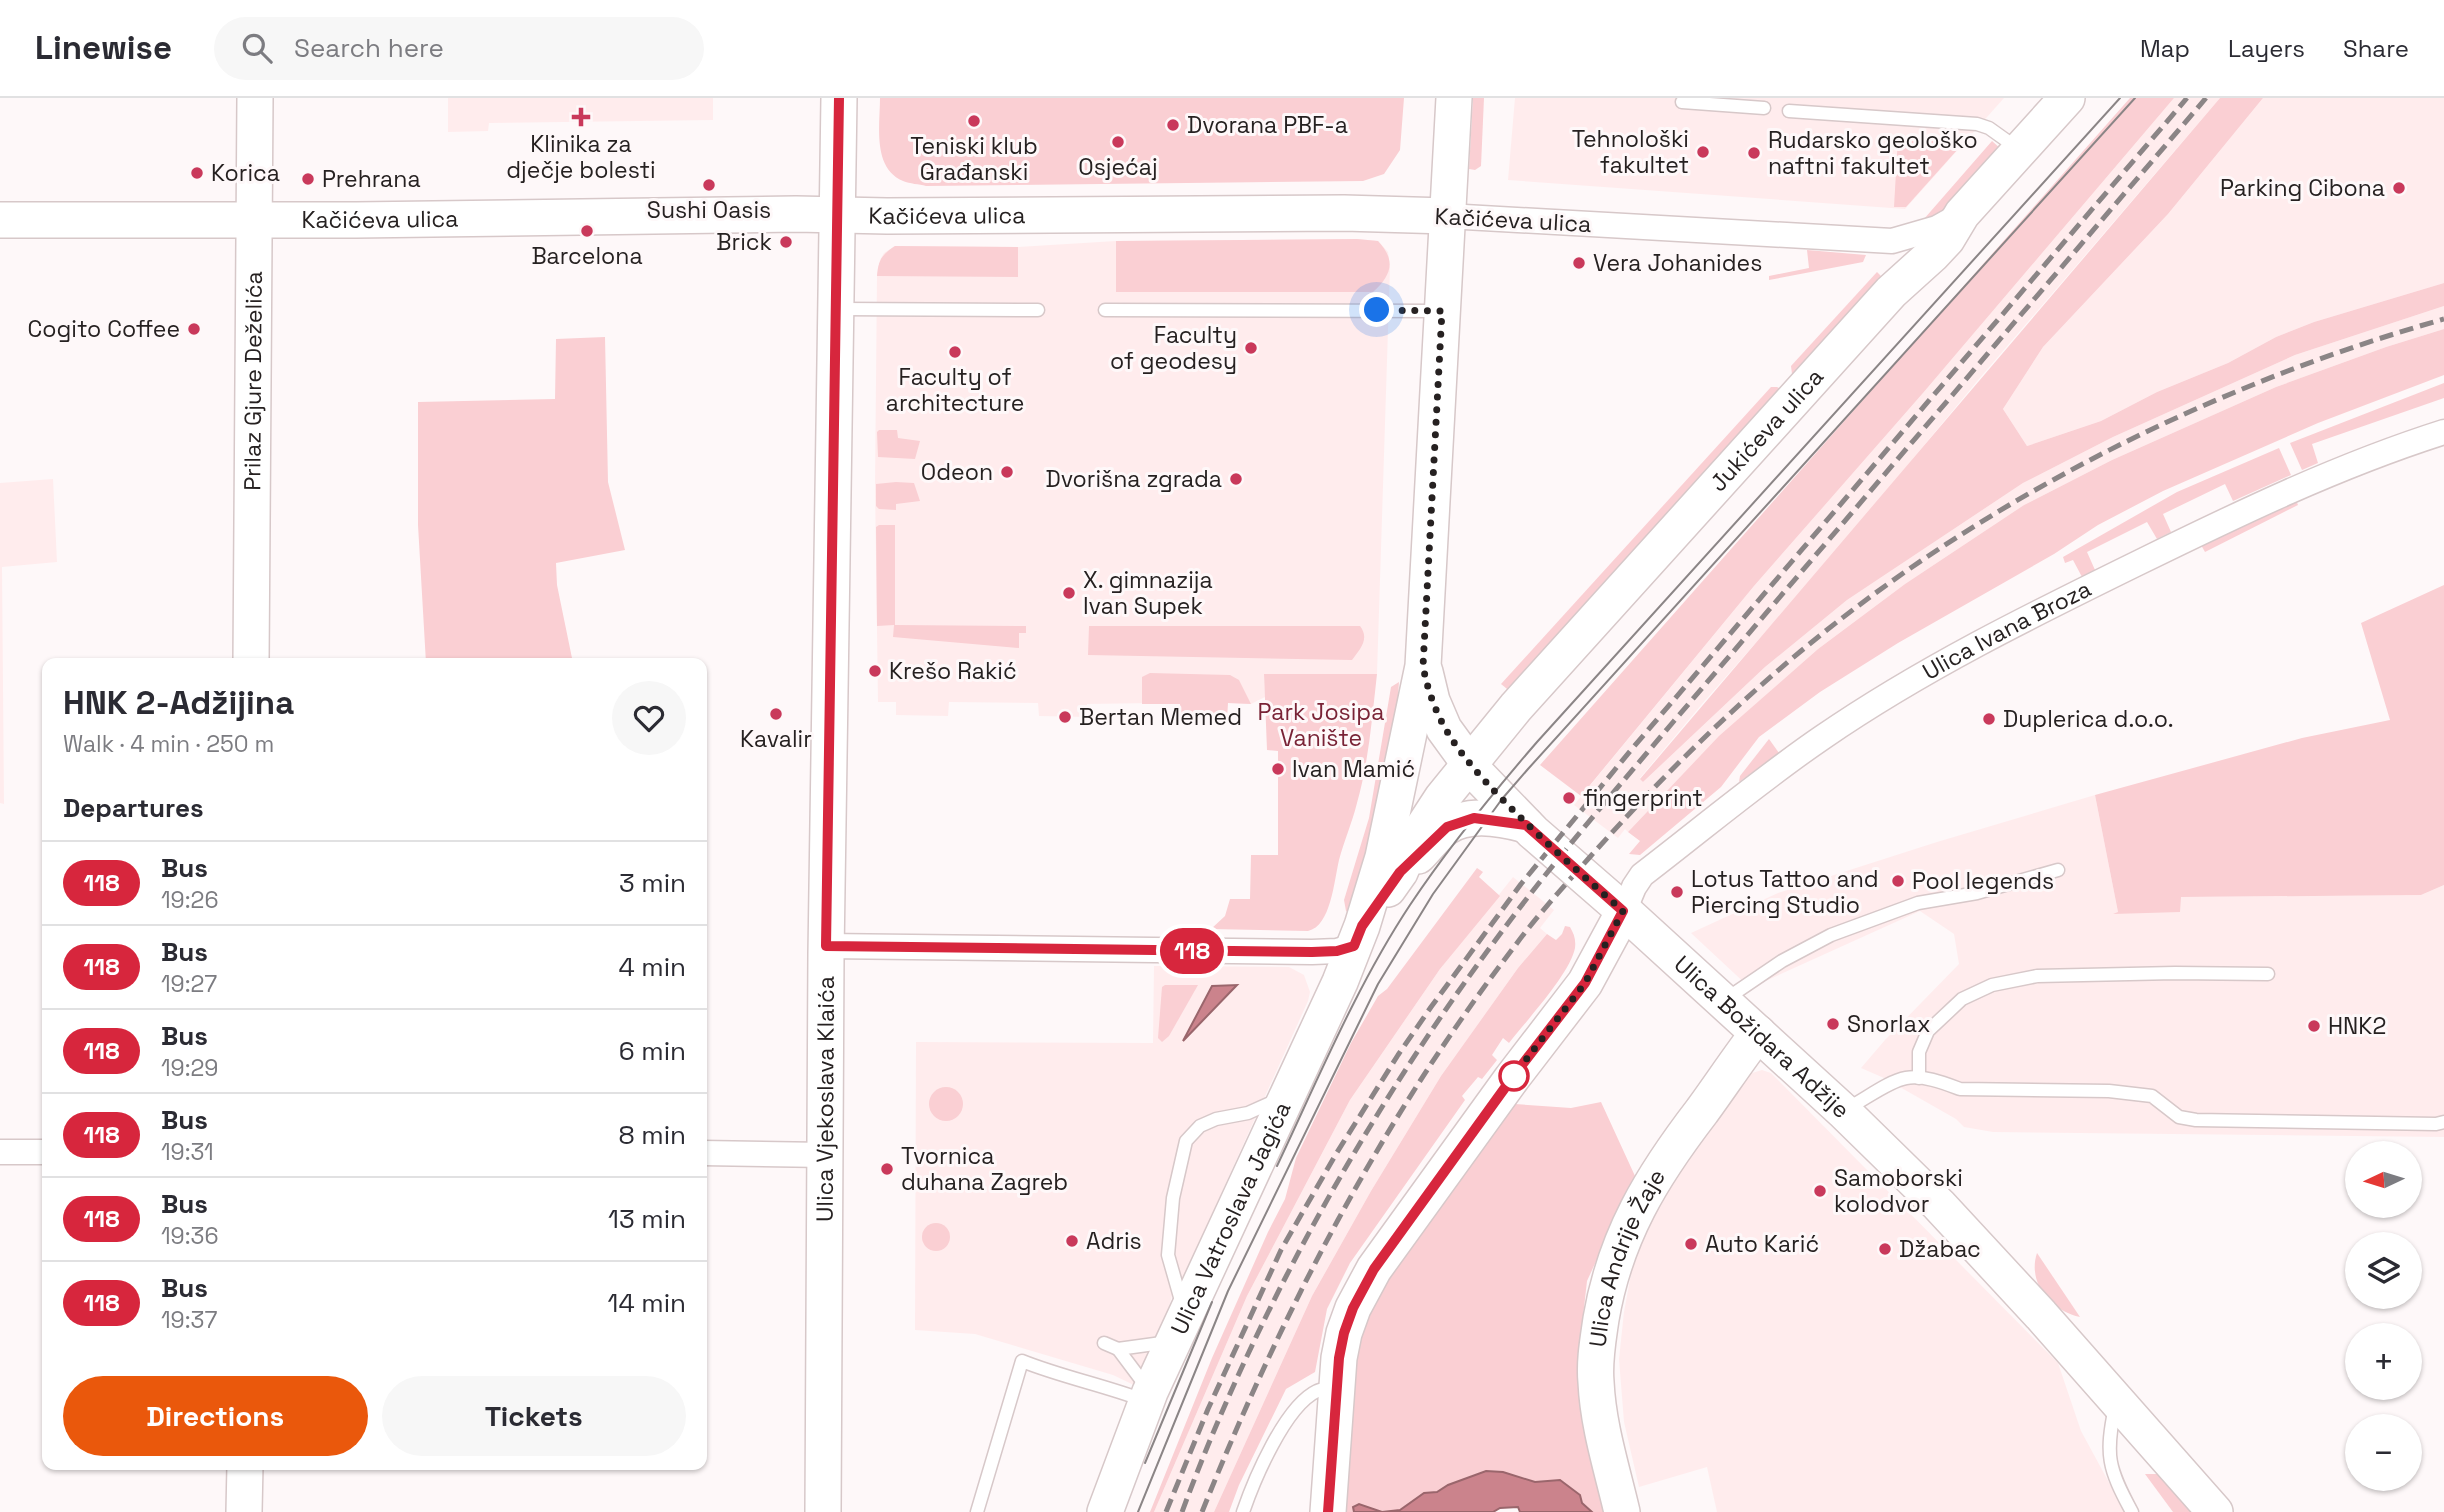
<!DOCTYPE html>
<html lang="en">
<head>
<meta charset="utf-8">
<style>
  body { margin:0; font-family:"Space Grotesk",sans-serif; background:#f7f7f7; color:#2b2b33; height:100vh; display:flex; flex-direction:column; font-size:26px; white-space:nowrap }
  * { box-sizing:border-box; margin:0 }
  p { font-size:23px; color:#7c7c81 }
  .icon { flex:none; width:38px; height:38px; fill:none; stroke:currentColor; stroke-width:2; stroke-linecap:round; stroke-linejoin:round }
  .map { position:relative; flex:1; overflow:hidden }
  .side { position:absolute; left:42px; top:560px; width:665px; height:812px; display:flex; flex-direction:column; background:#fff; border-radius:14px; box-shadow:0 2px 5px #0004 }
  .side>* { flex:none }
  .badge { padding:0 14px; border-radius:23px; font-size:24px; line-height:46px }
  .needle { width:46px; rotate:266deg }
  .buttons { position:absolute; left:2345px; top:1043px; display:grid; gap:14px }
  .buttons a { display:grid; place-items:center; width:77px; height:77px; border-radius:50%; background:#fff; box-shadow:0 2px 5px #0004; font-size:35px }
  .you { position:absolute; width:35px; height:35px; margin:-18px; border:5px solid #fff; border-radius:50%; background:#1a73e8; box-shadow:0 0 0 10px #1a73e833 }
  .map>.badge { position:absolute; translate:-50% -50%; box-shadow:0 0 0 4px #fff }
  h2 { padding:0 21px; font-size:26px; line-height:63px }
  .round { display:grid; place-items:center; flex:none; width:74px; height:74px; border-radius:37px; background:#f7f7f7 }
  .overview { display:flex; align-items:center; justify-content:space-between; height:119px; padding:0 21px }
  h1 { font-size:33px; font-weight:600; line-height:52px }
  .cta { display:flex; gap:14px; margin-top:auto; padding:14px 21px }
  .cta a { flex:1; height:80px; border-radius:42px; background:#ea580c; color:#fff; font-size:28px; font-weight:600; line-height:80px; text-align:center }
  .cta a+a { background:#f7f7f7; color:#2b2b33 }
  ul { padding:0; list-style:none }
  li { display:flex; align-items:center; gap:21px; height:84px; padding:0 21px; border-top:2px solid #e1e1e2 }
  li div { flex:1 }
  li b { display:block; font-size:26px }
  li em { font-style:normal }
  li .badge { min-width:77px; font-weight:700; text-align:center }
  header { display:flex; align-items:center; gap:42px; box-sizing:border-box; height:98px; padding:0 35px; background:#fff; border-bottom:2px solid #e1e1e2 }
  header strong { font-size:33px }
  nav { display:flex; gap:38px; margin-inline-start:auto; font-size:24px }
  .search { width:490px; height:63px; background:#f7f7f7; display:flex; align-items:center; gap:18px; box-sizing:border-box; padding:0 24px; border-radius:38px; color:#7c7c81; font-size:26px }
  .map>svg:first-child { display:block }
  .built { fill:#ffeced }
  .green { fill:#facfd3 }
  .water { fill:#cb838c; stroke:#9a666c; stroke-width:2 }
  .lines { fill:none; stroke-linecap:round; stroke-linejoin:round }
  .lane-casing { stroke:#d7c8c9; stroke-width:15 }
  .street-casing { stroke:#d7c8c9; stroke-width:27 }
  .secondary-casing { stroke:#d7c8c9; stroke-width:38 }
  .lane { stroke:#fff; stroke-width:12 }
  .street { stroke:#fff; stroke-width:24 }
  .secondary { stroke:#fff; stroke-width:35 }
  .tram { stroke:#8b8586; stroke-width:2 }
  .rail { stroke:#8b8586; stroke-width:5; stroke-dasharray:14 7; stroke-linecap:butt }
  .line-casing { stroke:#fff; stroke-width:16 }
  .line { stroke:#d7263d; stroke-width:10 }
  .walk { stroke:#262121; stroke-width:7; stroke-dasharray:0 12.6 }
  .poi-dot { fill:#c9395b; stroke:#fef8f9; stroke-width:2.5 }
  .stop-dot { fill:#fff; stroke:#d7263d; stroke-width:3.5 }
  .labels { text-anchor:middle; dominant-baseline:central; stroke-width:6; stroke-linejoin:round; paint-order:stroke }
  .poi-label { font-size:23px; fill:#262121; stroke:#fef8f9; text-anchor:start }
  .street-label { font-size:23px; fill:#262121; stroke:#fef8f9 }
  .park-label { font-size:23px; fill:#792336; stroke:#fef8f9 }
</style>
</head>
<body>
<header>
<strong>Linewise</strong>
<div class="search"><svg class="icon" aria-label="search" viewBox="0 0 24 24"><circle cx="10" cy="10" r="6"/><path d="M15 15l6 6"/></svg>Search here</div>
<nav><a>Map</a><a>Layers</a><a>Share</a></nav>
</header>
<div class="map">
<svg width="2444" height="1414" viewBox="0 0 2444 1414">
  <rect width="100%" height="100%" fill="#fef8f9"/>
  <!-- built -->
  <g class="built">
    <polygon points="448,0 713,0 713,22 489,25 488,33 448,34"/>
    <polygon points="1515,0 2004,0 1905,111 1508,82"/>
    <polygon points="2174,0 2220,0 1979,281 1839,450 1702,606 1640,680 1643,684 1765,569 1847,502 2023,385 2113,339 2295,257 2444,208 2444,231 2386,249 2276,289 2112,362 2024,407 1905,486 1818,551 1720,638 1628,734 1625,731 1618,740 1574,707 1754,488 1923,295"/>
    <polygon points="2263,0 2444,0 2444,185 2314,224 2276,239 2228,265 2157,294 2101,323 2027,348 2003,311 2043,249 2168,116"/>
    <polygon points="1357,141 1378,143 1388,154 1390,169 1377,576 1264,576 1265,599 1251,606 1228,605 1227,619 1180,618 1180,606 1155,605 1087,606 1087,619 1039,618 1038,605 949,604 948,618 896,617 896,604 878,604 875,388 877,178 880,162 884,155 895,148 1018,149 1116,143"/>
    <polygon points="53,381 57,464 2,469 4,706 0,705 0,385"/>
    <polygon points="2095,697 2118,814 2180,814 2180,799 2421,797 2444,787 2444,1039 1993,1034 1964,1029 1956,1021 1884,980 1861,970 1885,942 1959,866 1954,836 1920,813 1750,890 1691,835 1778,795 1937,744"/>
    <polygon points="1513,779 1554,812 1540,830 1547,836 1518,870 1441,978 1371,1093 1312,1198 1214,1414 1154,1414 1247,1198 1350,1002 1440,871"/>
    <polygon points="1154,868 1289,869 1304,877 1310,894 1308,903 1184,1178 1172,1198 1167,1216 1136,1288 1113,1277 975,1236 915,1232 916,944 1153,945"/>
    <polygon points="1762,972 1771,975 2058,1265 2081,1333 2125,1414 1717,1414 1707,1369 1639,1389 1624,1324 1619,1261 1624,1214 1635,1154 1653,1111 1749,976"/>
  </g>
  <!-- green -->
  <g class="green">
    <path d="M880 0H1404L1400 52 1384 76 1363 83 926 88C919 86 910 86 903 83 872 70 880 27 880 0Z"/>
    <polygon points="1473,0 1484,0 1481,68 1475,72 1469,71"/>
    <polygon points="2130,0 2174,0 1923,295 1754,488 1581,698 1540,667"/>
    <polygon points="2220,0 2263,0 2168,116 2043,249 2003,311 2027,348 2101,323 2157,294 2228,265 2276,239 2314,224 2444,185 2444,208 2295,257 2113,339 2023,385 1847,502 1765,569 1643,684 1640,681"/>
    <polygon points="1898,39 1966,42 1906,109 1894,109"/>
    <path d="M1992 43 2002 52C1981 75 1955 114 1924 121Z"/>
    <path d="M1357 141 1378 143C1396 162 1392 177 1373 194H1116V143Z"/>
    <path d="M895 148 1018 149V179L877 178C878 163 882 156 895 148Z"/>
    <polygon points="1807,152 1866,157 1863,164 1769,182 1769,178 1809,170"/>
    <polygon points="1877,174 1885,182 1796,280 1792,276 1791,268"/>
    <polygon points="2444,231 2444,277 2318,325 2163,393 2098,427 2054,456 1898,545 1820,594 1759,639 1721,689 1640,757 1629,756 1640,743 1628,734 1719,638 1818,551 1905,486 2024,407 2112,362 2276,289 2386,249"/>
    <polygon points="605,239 608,384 625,452 556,465 557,487 573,565 426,565 418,427 418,304 555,301 556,241"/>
    <polygon points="2444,285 2444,300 2312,346 2318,365 2302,372 2290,345"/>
    <polygon points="1771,289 1777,289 1785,293 1512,595 1501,586"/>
    <polygon points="879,332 897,332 898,340 920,343 915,361 878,359 877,334"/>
    <polygon points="2279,350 2291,377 2233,403 2225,386 2163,416 2171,434 2157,441 2147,424 2087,454 2095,472 2082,479 2073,462 2065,465 2063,459 2177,394"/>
    <polygon points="896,384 914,385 920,403 896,406 896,412 879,411 876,408 876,386"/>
    <polygon points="2296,402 2298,407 2205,454 2201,447"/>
    <polygon points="879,427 895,427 895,527 1026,528 1026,535 1019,535 1019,550 893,539 894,527 877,528 876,429"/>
    <polygon points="2444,487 2444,787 2421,797 2181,799 2180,814 2113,816 2118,814 2095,697 2302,640 2390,622 2361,525"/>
    <path d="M1089 528H1360C1370 541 1360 551 1352 562L1088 557Z"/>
    <polygon points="1150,575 1230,577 1239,582 1251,606 1228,605 1227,619 1180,618 1180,606 1142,606 1142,579"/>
    <path d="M1264 576H1377C1372 619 1369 663 1357 705 1352 725 1344 743 1339 762 1334 783 1331 828 1308 833L1211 831 1225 818 1230 801H1250L1251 757H1278V653L1267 652Z"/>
    <polygon points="1399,584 1394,649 1351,816 1346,813 1344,802 1369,720 1391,589"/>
    <polygon points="1769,641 1779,655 1739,684 1740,678"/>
    <polygon points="1477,770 1483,774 1479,779 1500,798 1440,871 1350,1002 1247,1198 1154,1414 1150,1414 1212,1260 1268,1134 1285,1101 1296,1060 1351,945 1378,898 1387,891"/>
    <path d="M1565 828 1570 829C1574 836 1576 841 1575 850 1570 876 1526 923 1509 945L1503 940 1492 957 1497 962 1482 981 1478 979 1462 998 1465 1002 1350 1165 1327 1211 1315 1274 1286 1291 1239 1387 1229 1414H1214L1312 1198 1371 1093 1441 978 1518 870 1547 836 1556 842 1562 836Z"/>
    <polygon points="1165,887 1198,887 1169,938 1162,944 1158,940 1162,889"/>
    <circle cx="946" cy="1006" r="17"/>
    <polygon points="1601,1004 1635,1078 1587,1183 1579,1254 1586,1332 1603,1414 1592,1414 1582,1405 1528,1381 1496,1373 1473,1377 1437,1394 1424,1395 1400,1412 1382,1414 1359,1406 1353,1409 1354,1414 1341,1414 1349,1289 1372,1194 1500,1005 1571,1010"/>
    <circle cx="936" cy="1139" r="14"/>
    <path d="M2037 1155 2080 1219C2051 1213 2027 1185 2037 1155Z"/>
    <polygon points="2145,1376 2159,1376 2193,1414 2173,1414"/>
  </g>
  <!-- water -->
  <g class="water">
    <polygon points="1237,887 1183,943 1212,888"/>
    <polygon points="1486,1373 1503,1374 1535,1384 1560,1382 1580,1397 1582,1405 1592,1414 1520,1414 1518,1409 1500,1410 1493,1414 1354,1414 1353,1409 1359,1406 1382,1414 1400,1412 1424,1395 1437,1394 1448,1387"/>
  </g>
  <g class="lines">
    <defs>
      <g id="lane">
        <polyline points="1682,4 1764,10"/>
        <polyline points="1789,13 1977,26 1989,30 2017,50"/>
        <polyline points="840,211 1038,212"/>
        <polyline points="1105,212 1440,213"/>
        <polyline points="1726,901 1782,863 1831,837 1918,805 1977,795 2058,772"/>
        <polyline points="1919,980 1919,954 1928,933 1962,901 1992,887 2037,878 2175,875 2268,876"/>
        <path d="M1846 1011C1863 1003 1888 983 1906 980 1924 977 1944 985 1960 991L2109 993 2152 998 2179 1019 2196 1022 2436 1026 2444 1024"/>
        <polyline points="1182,1206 1168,1157 1173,1100 1186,1043 1200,1028 1216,1021 1248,1015 1277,1002"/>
        <polyline points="1104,1245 1118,1251"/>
        <polyline points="1148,1291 1118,1251 1169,1244"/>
        <path d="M2115 1309C2105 1357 2108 1370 2132 1414"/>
        <path d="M977 1414 1022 1263C1062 1279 1103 1287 1143 1302"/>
        <path d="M1243 1414C1254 1382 1285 1308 1317 1293 1321 1291 1328 1290 1333 1289"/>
      </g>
      <g id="street">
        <polyline points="1447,118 1892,143 1937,130 1962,116"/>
        <path id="s1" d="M1624 813 1634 789 1642 777C1702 731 1760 682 1823 639 1922 571 2030 518 2138 465 2238 416 2337 368 2444 334"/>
        <polyline points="826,848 1312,854 1337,853 1354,848"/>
        <polyline points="0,1054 47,1054"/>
        <polyline points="702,1055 826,1057"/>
      </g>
      <g id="secondary">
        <path id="s2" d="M0 122H356L796 116 887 118 1344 115 1447 118"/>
        <path id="s3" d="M251 565 255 0"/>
        <path id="s4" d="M1425 574 1432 603 1444 631 1476 675 1533 734 1624 813 1843 1013 1939 1107 2041 1217 2215 1414"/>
        <path d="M1418 758C1427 749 1435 738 1445 730 1467 714 1501 720 1526 727"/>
        <path id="s5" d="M1388 791 1400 774 1412 746 1442 700 1516 609 1891 194 1932 157 1947 141 1962 116 2067 0"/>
        <polyline points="244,1414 245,1367"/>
        <path id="s6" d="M823 1414 826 856 839 0"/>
        <path id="s7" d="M1105 1414 1150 1294 1340 884 1362 828 1383 759 1423 568 1454 0"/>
        <polyline points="1328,1414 1339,1260 1344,1235 1353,1210 1374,1171 1512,980 1585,885 1624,813"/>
        <path id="s8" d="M1622 1414C1612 1371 1598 1328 1596 1284 1594 1263 1598 1242 1601 1221 1615 1138 1652 1078 1702 1013 1721 987 1738 961 1758 935"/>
      </g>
    </defs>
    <!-- lane casing -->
    <use href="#lane" class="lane-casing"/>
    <!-- street casing -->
    <use href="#street" class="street-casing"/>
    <!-- secondary casing -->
    <use href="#secondary" class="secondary-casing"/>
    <!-- lane -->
    <use href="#lane" class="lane"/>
    <!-- street -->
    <use href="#street" class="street"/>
    <!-- secondary -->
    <use href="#secondary" class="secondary"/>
    <!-- tram -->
    <g class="tram">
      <path d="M1277 1068C1318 981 1357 887 1410 807 1448 750 1492 696 1537 644L2120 0"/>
      <polyline points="1145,1365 1212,1204"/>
      <polyline points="1138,1414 1228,1193 1378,886 1433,796 1502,701 1528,671 2135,0"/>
    </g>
    <!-- rail -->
    <g class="rail">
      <polyline points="1166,1414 1208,1311 1281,1152 1336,1056 1398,957 1431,909 1521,786 1631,652 2187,0"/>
      <path d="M1182 1414C1256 1213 1369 1012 1497 840 1552 765 1614 694 1674 623L2206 0"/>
      <path d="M1202 1414C1282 1214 1382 1021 1514 849 1537 818 1563 789 1589 760 1655 686 1725 616 1801 553 1985 400 2215 286 2444 221"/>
    </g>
  </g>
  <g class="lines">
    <defs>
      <polyline id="line" points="839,0 826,848 1312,854 1337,853 1354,848 1362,828 1400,774 1447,729 1474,720 1526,727 1623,813 1585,885 1512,980 1374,1171 1353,1210 1344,1235 1339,1260 1328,1414"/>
    </defs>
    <!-- line casing -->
    <use href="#line" class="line-casing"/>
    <!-- line -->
    <use href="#line" class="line"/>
    <!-- walk -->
    <path class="walk" d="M1377 212 1442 213 1423 568C1434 626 1461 658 1501 700 1540 740 1581 776 1623 813L1585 885 1512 980 1514 978"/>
  </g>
  <!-- markers -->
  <g class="poi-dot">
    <path d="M577.5 8.5h7v7h7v7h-7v7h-7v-7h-7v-7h7z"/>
    <circle cx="974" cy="23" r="7"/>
    <circle cx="1173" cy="27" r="7"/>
    <circle cx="1118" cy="44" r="7"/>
    <circle cx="1703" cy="54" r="7"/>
    <circle cx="1754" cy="55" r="7"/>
    <circle cx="197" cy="75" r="7"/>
    <circle cx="308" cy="81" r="7"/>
    <circle cx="709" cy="87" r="7"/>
    <circle cx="2399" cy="90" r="7"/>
    <circle cx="587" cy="133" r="7"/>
    <circle cx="786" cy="144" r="7"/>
    <circle cx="1579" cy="165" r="7"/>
    <circle cx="194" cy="231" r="7"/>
    <circle cx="1251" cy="250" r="7"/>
    <circle cx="955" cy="254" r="7"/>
    <circle cx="1007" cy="374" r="7"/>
    <circle cx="1236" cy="381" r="7"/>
    <circle cx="1069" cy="495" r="7"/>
    <circle cx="875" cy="573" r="7"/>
    <circle cx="776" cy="616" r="7"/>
    <circle cx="1065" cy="619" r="7"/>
    <circle cx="1989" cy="621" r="7"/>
    <circle cx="1278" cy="671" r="7"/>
    <circle cx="1569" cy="700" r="7"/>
    <circle cx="1898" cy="783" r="7"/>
    <circle cx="1677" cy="794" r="7"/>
    <circle cx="1833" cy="926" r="7"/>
    <circle cx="2314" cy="928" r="7"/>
    <circle cx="887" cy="1071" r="7"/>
    <circle cx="1820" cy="1093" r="7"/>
    <circle cx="1072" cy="1143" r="7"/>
    <circle cx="1691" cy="1146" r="7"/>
    <circle cx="1885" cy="1151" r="7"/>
  </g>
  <circle class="stop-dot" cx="1514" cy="978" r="14"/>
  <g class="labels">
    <!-- poi labels -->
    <g class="poi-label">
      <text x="1187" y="27">Dvorana PBF-a</text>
      <text x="1689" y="41" text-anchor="end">Tehnološki<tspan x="1689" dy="26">fakultet</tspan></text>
      <text x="1768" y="42">Rudarsko geološko<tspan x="1768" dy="26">naftni fakultet</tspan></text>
      <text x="581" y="46" text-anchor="middle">Klinika za<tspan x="581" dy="26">dječje bolesti</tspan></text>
      <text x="974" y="48" text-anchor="middle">Teniski klub<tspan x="974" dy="26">Građanski</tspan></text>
      <text x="1118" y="69" text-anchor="middle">Osjećaj</text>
      <text x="211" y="75">Korica</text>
      <text x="322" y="81">Prehrana</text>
      <text x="2385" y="90" text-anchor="end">Parking Cibona</text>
      <text x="709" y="112" text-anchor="middle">Sushi Oasis</text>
      <text x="772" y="144" text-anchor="end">Brick</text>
      <text x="587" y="158" text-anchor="middle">Barcelona</text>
      <text x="1593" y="165">Vera Johanides</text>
      <text x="180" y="231" text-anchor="end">Cogito Coffee</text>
      <text x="1237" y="237" text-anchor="end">Faculty<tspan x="1237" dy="26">of geodesy</tspan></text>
      <text x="955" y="279" text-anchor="middle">Faculty of<tspan x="955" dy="26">architecture</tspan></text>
      <text x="993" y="374" text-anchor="end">Odeon</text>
      <text x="1222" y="381" text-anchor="end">Dvorišna zgrada</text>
      <text x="1083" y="482">X. gimnazija<tspan x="1083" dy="26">Ivan Supek</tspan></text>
      <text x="889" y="573">Krešo Rakić</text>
      <text x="1079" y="619">Bertan Memed</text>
      <text x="2003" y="621">Duplerica d.o.o.</text>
      <text x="776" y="641" text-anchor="middle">Kavalir</text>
      <text x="1292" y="671">Ivan Mamić</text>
      <text x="1583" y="700">fingerprint</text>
      <text x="1691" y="781">Lotus Tattoo and<tspan x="1691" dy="26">Piercing Studio</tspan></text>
      <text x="1912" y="783">Pool legends</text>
      <text x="1847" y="926">Snorlax</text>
      <text x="2328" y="928">HNK2</text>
      <text x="901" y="1058">Tvornica<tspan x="901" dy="26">duhana Zagreb</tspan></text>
      <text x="1834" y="1080">Samoborski<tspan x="1834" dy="26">kolodvor</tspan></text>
      <text x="1086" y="1143">Adris</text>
      <text x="1705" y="1146">Auto Karić</text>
      <text x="1899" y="1151">Džabac</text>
    </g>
    <!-- street labels -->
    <g class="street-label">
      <text stroke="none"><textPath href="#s2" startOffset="947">Kačićeva ulica</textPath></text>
      <text stroke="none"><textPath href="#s2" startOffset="380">Kačićeva ulica</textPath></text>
      <text transform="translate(1513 122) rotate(3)">Kačićeva ulica</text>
      <text stroke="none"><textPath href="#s3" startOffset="282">Prilaz Gjure Deželića</textPath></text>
      <text stroke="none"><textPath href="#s5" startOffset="597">Jukićeva ulica</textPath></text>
      <text stroke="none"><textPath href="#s1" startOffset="481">Ulica Ivana Broza</textPath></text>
      <text stroke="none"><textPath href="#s4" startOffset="504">Ulica Božidara Adžije</textPath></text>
      <text stroke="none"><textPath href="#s6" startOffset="413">Ulica Vjekoslava Klaića</textPath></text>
      <text stroke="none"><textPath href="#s7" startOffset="320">Ulica Vatroslava Jagića</textPath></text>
      <text stroke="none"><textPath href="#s8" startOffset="262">Ulica Andrije Žaje</textPath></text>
    </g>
    <!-- park labels -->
    <g class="park-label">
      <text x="1321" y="614">Park Josipa<tspan x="1321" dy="26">Vanište</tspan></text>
    </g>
  </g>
</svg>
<div class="buttons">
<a><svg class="needle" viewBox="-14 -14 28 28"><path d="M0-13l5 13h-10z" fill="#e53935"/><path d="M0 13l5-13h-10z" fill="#7c7c81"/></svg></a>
<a><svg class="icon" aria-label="layers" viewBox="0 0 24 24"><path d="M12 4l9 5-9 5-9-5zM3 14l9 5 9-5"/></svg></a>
<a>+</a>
<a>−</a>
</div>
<div class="you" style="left:1377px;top:212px"></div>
<b class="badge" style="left:1192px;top:853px;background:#d7263d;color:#fff">118</b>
<section class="side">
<div class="overview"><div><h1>HNK 2-Adžijina</h1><p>Walk · 4 min · 250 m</p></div><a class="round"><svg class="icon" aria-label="heart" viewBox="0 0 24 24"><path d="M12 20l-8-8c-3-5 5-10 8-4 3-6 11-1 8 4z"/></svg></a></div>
<h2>Departures</h2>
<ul>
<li><span class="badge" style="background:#d7263d;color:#fff">118</span><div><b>Bus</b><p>19:26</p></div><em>3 min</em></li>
<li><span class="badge" style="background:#d7263d;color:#fff">118</span><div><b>Bus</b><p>19:27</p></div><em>4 min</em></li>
<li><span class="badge" style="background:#d7263d;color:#fff">118</span><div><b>Bus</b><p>19:29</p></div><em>6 min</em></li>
<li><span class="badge" style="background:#d7263d;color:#fff">118</span><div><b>Bus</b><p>19:31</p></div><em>8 min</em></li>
<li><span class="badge" style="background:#d7263d;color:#fff">118</span><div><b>Bus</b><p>19:36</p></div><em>13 min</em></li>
<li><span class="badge" style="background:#d7263d;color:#fff">118</span><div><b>Bus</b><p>19:37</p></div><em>14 min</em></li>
</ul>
<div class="cta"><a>Directions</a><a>Tickets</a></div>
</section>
</div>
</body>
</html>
